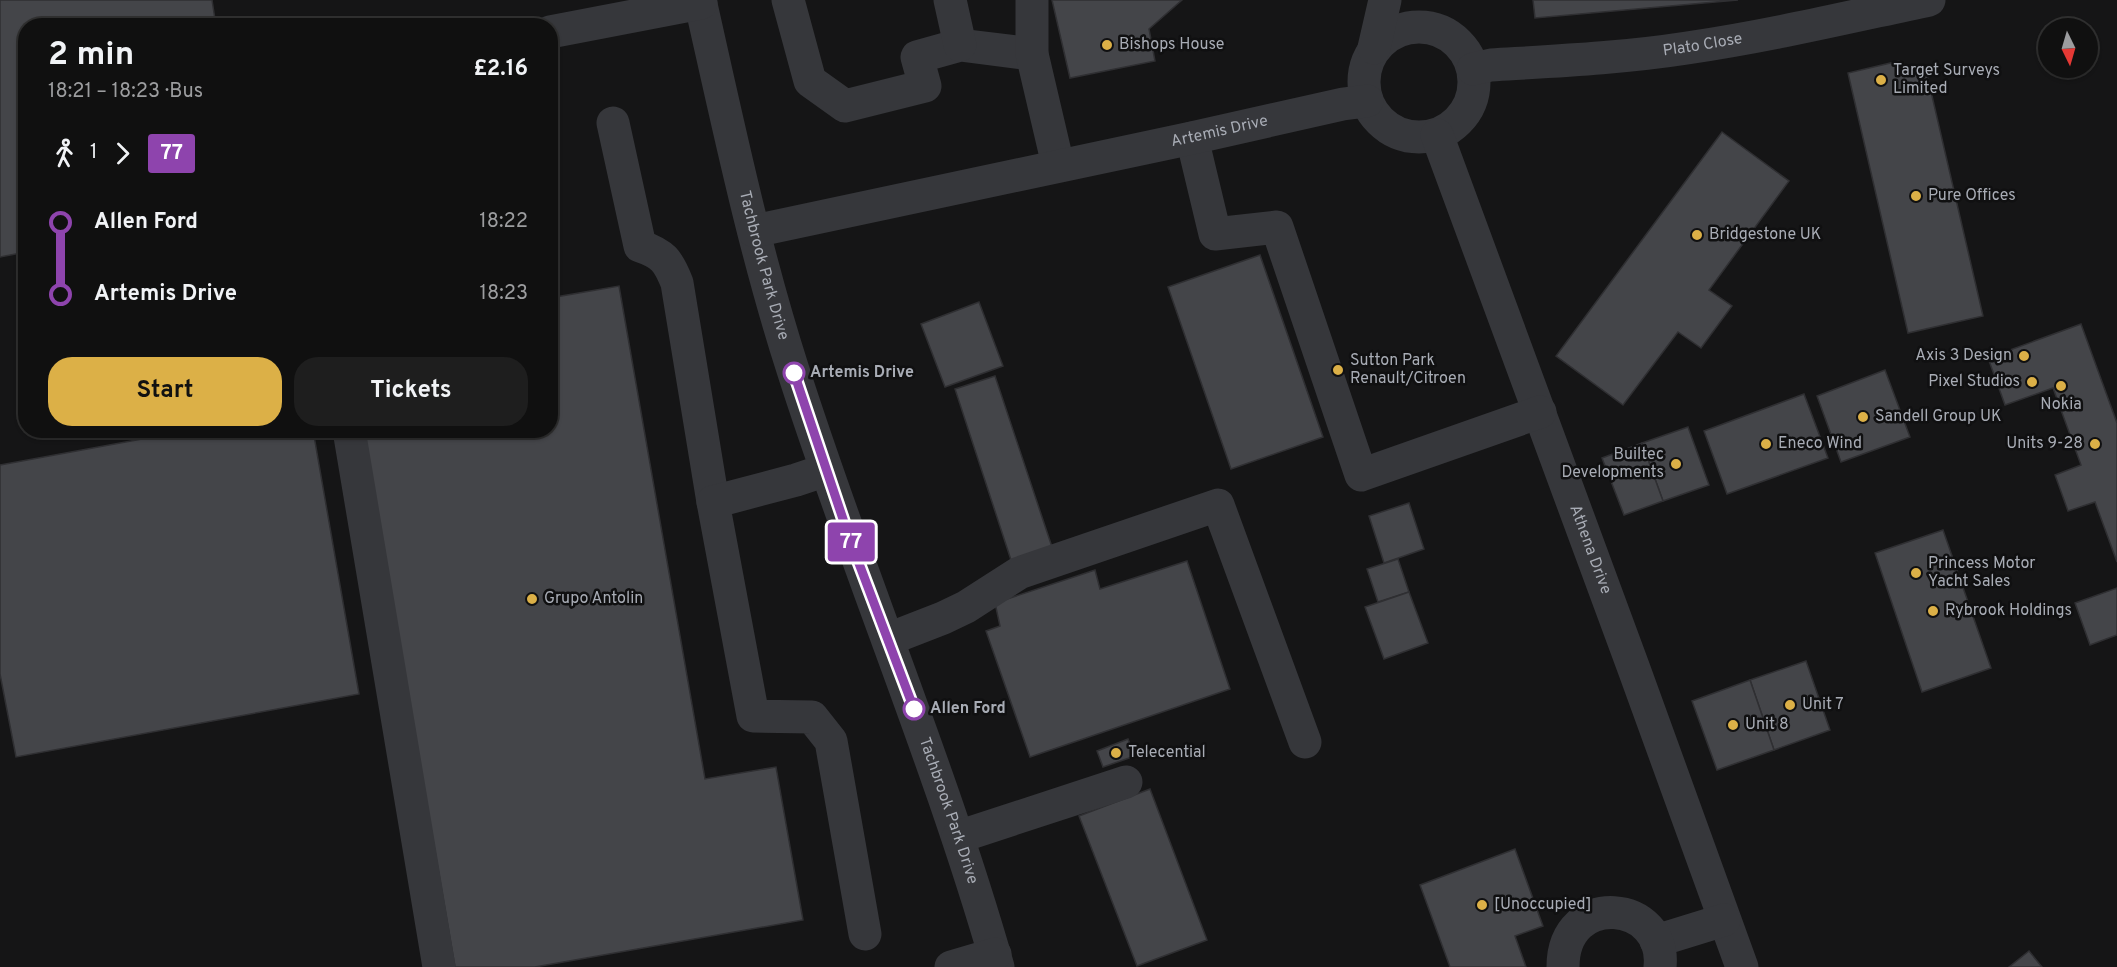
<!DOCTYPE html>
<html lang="en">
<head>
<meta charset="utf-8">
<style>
  body { margin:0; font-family:Overpass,sans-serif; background:#1e1e1e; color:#f1f3f6; height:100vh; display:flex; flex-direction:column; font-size:22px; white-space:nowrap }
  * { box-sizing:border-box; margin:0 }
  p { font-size:20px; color:#9c9d9f }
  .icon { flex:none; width:33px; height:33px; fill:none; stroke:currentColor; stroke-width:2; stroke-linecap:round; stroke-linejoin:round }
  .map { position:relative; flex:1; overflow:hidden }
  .details { position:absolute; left:18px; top:18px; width:540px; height:420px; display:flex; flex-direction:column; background:#101010; border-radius:24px; box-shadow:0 2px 4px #0004,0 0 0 2px #303030 }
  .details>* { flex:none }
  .badge { padding:0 12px; border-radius:4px; font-size:21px; line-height:39px }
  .needle { width:39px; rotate:175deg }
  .tools { position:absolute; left:2038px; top:18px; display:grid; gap:12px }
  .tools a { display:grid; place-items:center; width:60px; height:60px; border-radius:50%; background:#101010; box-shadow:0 2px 4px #0004,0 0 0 2px #303030; font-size:30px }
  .map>.badge { position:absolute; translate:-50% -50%; box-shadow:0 0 0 3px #fff }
  .legs { display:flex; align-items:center; gap:9px; height:66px; padding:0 30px; font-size:20px }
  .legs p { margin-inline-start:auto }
  .summary { display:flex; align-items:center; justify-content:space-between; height:102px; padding:0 30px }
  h1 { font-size:33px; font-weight:700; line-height:45px }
  .action { display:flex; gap:12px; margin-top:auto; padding:12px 30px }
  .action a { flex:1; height:69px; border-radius:24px; background:#dcb047; color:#111; font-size:24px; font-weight:700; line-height:69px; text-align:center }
  .action a+a { background:#1e1e1e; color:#f1f3f6 }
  ul { padding:0 30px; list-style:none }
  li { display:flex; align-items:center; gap:21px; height:72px; font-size:22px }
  li i { display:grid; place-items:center; width:9px; height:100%; margin:0 8px; background:currentColor }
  li i::after { content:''; width:15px; height:15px; margin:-8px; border:4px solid; border-radius:50%; background:#101010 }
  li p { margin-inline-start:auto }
  li:first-child i { background:linear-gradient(#0000 50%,currentColor 0) }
  li:last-child i { background:linear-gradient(currentColor 50%,#0000 0) }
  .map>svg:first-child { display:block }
  .building { fill:#444549; stroke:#2f2f32; stroke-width:1.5 }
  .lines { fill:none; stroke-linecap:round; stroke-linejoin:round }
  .minor { stroke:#36373b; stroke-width:33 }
  .line-1-casing { stroke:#fff; stroke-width:14 }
  .line-1 { stroke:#8e44ad; stroke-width:9 }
  .poi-dot { fill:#dcb047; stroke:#101011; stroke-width:2 }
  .stop-1-dot { fill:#fff; stroke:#8e44ad; stroke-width:3 }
  .labels { text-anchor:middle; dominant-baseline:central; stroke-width:5; stroke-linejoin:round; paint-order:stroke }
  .poi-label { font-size:16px; fill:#a8acb5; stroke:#101011; text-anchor:start }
  .street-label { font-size:16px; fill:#a8acb5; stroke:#101011 }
  .stop-label { font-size:16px; font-weight:bold; fill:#a8acb5; stroke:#101011; text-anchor:start }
</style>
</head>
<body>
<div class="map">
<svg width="2117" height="967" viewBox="0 0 2117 967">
  <rect width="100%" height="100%" fill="#151516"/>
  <!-- building -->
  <g class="building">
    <polygon points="0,0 212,0 216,26 26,26 26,252 0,257"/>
    <polygon points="1052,0 1182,0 1149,29 1155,61 1070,78"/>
    <polygon points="1533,0 1738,0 1535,18"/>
    <polygon points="1899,61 1902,75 1926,70 1983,316 1908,333 1848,73"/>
    <polygon points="1722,132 1789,181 1709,290 1732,306 1701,348 1678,332 1623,405 1556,356"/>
    <polygon points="1260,255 1323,437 1231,469 1168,287"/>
    <polygon points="619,286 705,779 776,767 803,920 535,967 455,967 362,430 550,430 550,298"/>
    <polygon points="979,302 1003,366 945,387 921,324"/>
    <polygon points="2081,324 2117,423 2117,562 2095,502 2068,511 2055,475 2081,465 2053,388 2005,405 1988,358"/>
    <polygon points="1885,370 1910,437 1841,462 1817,396"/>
    <polygon points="995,376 1052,547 1011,560 955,389"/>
    <polygon points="1804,394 1828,458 1727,494 1704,431"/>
    <polygon points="1688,427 1709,485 1663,501 1642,443"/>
    <polygon points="191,430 313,430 359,694 16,757 0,674 0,465"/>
    <polygon points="1642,443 1663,501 1624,515 1602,458"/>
    <polygon points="1409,503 1424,549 1384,563 1369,516"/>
    <polygon points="1943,530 1991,668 1922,692 1875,553"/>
    <polygon points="1398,559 1409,592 1378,602 1367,569"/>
    <polygon points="1187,561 1230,689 1030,757 986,631 1000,626 995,603 1095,570 1100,589"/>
    <polygon points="2117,588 2117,635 2090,645 2075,603"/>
    <polygon points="1409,592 1428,643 1384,659 1365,607"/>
    <polygon points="1806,661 1830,730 1774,750 1750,680"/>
    <polygon points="1750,680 1774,750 1717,770 1692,701"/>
    <polygon points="1128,739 1135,756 1103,767 1097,751"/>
    <polygon points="1150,789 1207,940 1137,966 1079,816"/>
    <polygon points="1515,849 1543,926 1515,936 1526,967 1450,967 1420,885"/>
    <polygon points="2029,951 2042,967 2009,967"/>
  </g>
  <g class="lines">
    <!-- minor -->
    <g class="minor">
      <path id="s1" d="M700 0C728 124 754 249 793 370 857 571 940 764 998 967"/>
      <polyline points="788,0 810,81 845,106 925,86 917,57 960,45 1032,54"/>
      <polyline points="950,0 960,45"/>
      <polyline points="1032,0 1032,54 1058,165"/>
      <circle cx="1419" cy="82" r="55"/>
      <polyline points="550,32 701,3"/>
      <polyline points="1374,48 1385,0"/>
      <path id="s2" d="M1473 69 1491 65C1557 61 1623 58 1687 48 1769 36 1849 17 1929 0"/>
      <path d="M613 123 640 246C663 254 668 260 677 283L713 502"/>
      <path id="s3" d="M1437 135 1634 669 1742 967"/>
      <polyline points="1192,138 1215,234 1277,227 1361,475 1540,412"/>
      <path id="s4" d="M754 231 1192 138 1343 104 1367 101"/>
      <polyline points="349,430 439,967"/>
      <polyline points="826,470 796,480 713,502 753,716 812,717 831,741 865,934"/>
      <polyline points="889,639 943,618 966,607 1019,573 1218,505 1305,742"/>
      <polyline points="958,837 1126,782"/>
      <polyline points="1656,941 1724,920"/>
      <polyline points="951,967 995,954"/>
      <path d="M1563 967C1563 889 1667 900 1660 967"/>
    </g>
  </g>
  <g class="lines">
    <defs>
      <polyline id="line-1" points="794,373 849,537 914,709"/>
    </defs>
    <!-- line-1 casing -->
    <use href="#line-1" class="line-1-casing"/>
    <!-- line-1 -->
    <use href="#line-1" class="line-1"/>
  </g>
  <!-- markers -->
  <g class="poi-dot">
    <circle cx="1107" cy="45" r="6"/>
    <circle cx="1881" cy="80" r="6"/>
    <circle cx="1916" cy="196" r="6"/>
    <circle cx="1697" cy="235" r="6"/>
    <circle cx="2024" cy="356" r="6"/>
    <circle cx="1338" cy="370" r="6"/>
    <circle cx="2032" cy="382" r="6"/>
    <circle cx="2061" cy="386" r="6"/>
    <circle cx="1863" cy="417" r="6"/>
    <circle cx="1766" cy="444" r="6"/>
    <circle cx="2095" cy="444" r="6"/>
    <circle cx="1676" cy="464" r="6"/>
    <circle cx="1916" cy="573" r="6"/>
    <circle cx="532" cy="599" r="6"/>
    <circle cx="1933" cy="611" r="6"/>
    <circle cx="1790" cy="705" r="6"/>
    <circle cx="1733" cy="725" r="6"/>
    <circle cx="1116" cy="753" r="6"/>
    <circle cx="1482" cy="905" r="6"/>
  </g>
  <g class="stop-1-dot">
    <circle cx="794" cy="373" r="10"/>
    <circle cx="914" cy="709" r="10"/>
  </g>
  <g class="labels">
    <!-- poi labels -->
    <g class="poi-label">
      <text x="1119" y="45">Bishops House</text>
      <text x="1893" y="71">Target Surveys<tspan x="1893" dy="18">Limited</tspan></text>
      <text x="1928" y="196">Pure Offices</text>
      <text x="1709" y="235">Bridgestone UK</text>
      <text x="2012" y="356" text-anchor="end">Axis 3 Design</text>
      <text x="1350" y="361">Sutton Park<tspan x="1350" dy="18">Renault/Citroen</tspan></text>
      <text x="2020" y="382" text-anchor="end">Pixel Studios</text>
      <text x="2061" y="405" text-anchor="middle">Nokia</text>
      <text x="1875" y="417">Sandell Group UK</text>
      <text x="1778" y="444">Eneco Wind</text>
      <text x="2083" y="444" text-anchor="end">Units 9-28</text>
      <text x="1664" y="455" text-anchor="end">Builtec<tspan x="1664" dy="18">Developments</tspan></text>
      <text x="1928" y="564">Princess Motor<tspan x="1928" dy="18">Yacht Sales</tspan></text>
      <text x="544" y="599">Grupo Antolin</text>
      <text x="1945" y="611">Rybrook Holdings</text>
      <text x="1802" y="705">Unit 7</text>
      <text x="1745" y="725">Unit 8</text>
      <text x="1128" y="753">Telecential</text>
      <text x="1494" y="905">[Unoccupied]</text>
    </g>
    <!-- street labels -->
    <g class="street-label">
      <text stroke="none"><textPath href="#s2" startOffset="231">Plato Close</textPath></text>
      <text stroke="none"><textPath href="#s4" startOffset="476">Artemis Drive</textPath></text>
      <text stroke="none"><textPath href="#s1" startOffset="273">Tachbrook Park Drive</textPath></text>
      <text stroke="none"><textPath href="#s3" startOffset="442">Athena Drive</textPath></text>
      <text stroke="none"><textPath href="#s1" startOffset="849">Tachbrook Park Drive</textPath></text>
    </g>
    <!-- stop labels -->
    <g class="stop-label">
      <text x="810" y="373">Artemis Drive</text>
      <text x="930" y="709">Allen Ford</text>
    </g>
  </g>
</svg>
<div class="tools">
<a><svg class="needle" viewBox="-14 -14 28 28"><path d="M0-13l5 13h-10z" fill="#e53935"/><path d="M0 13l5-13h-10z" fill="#9c9d9f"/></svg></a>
</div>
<b class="badge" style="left:851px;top:542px;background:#8e44ad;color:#fff">77</b>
<section class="details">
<div class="summary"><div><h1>2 min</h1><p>18:21 – 18:23 · Bus</p></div><b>£2.16</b></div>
<div class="legs"><svg class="icon" aria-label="walk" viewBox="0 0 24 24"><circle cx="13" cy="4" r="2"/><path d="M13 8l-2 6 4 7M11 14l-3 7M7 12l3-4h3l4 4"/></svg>1<svg class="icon" aria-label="forward" viewBox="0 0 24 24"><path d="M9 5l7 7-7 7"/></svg><b class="badge" style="background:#8e44ad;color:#fff">77</b></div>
<ul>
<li><i style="color:#8e44ad"></i><b>Allen Ford</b><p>18:22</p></li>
<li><i style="color:#8e44ad"></i><b>Artemis Drive</b><p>18:23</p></li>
</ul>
<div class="action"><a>Start</a><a>Tickets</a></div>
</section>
</div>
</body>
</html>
